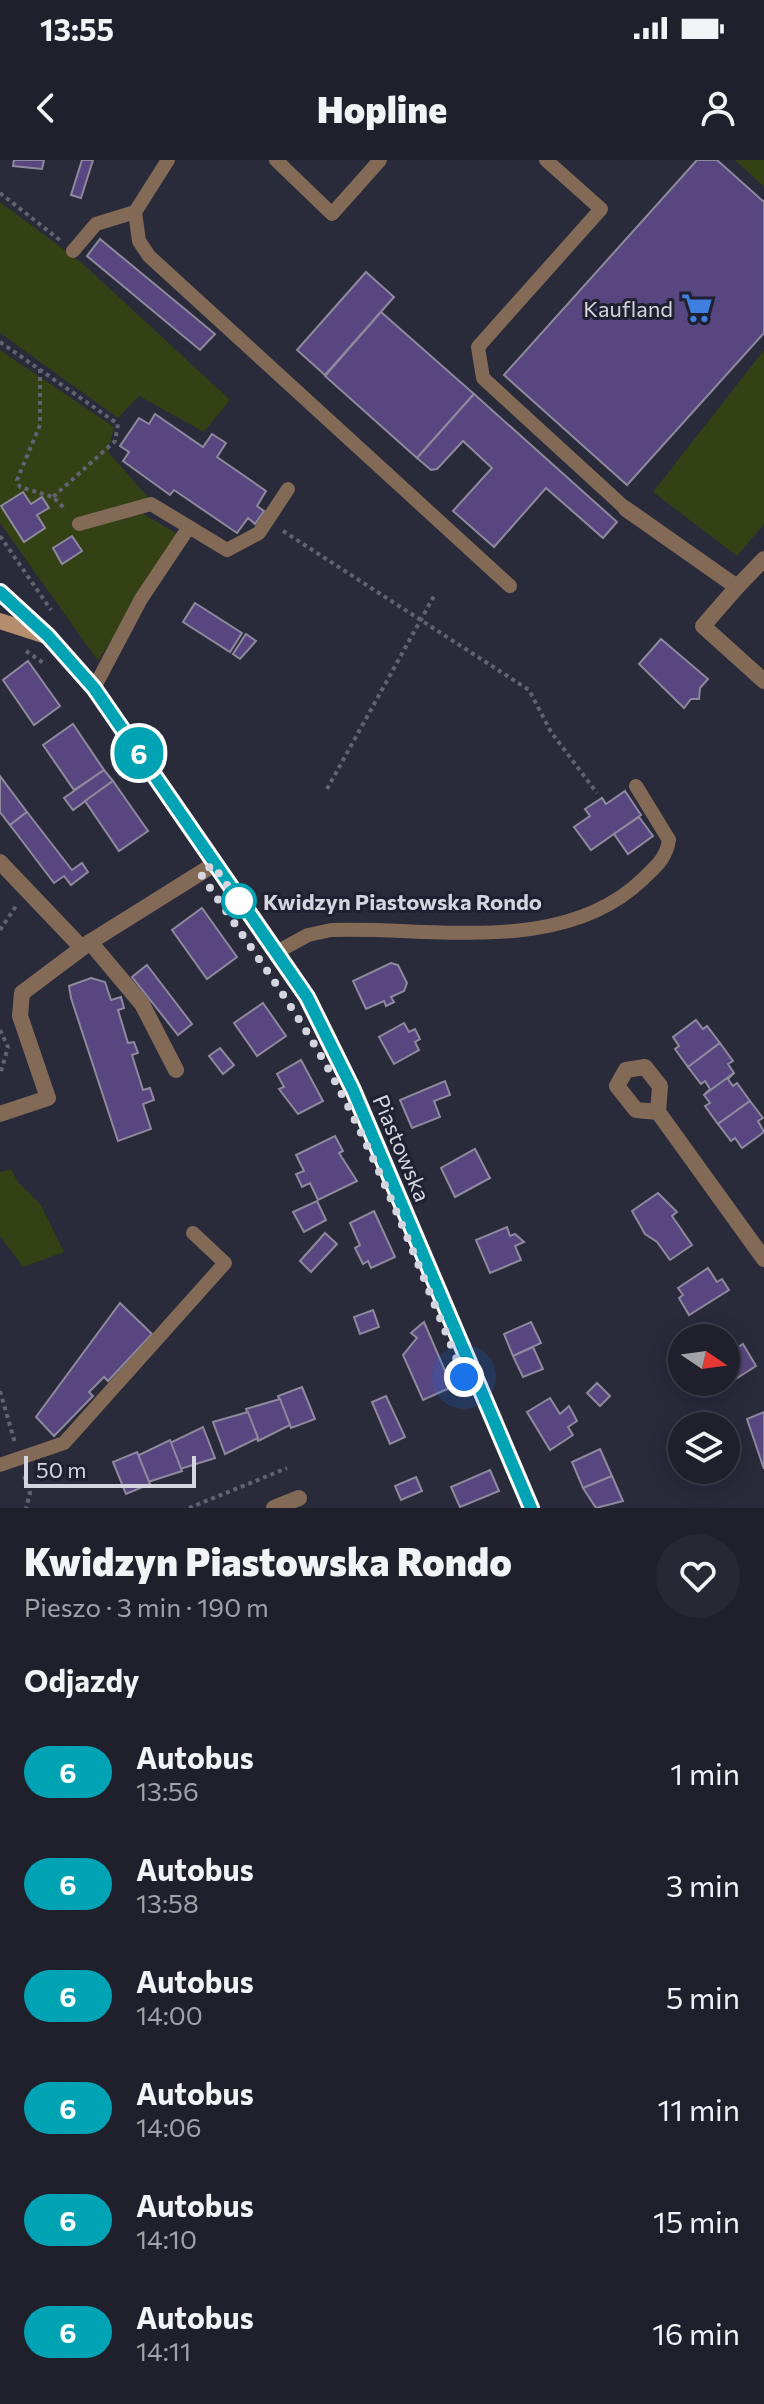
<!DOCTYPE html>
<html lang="pl">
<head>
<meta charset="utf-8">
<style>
  body { margin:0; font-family:Commissioner,sans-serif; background:#272834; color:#f1f3f6; height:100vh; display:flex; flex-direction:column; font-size:30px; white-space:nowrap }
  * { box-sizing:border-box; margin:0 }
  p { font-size:26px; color:#a1a3a9 }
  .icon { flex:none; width:44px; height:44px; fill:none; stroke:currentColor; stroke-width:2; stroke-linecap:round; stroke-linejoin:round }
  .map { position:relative; height:1348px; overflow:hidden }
  .details { display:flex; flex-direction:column; background:#1f202c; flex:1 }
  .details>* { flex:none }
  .badge { padding:0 16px; border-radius:26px; font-size:28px; line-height:52px }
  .needle { width:52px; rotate:103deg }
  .buttons { position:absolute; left:668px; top:1164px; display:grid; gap:16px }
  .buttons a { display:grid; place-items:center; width:72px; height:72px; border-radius:50%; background:#1f202c; box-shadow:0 4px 20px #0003,0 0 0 2px #3c3e48; font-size:40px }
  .scale { position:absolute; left:24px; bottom:20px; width:172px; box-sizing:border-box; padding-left:8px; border:4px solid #d4d5df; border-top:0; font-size:22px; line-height:28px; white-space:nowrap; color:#d4d5df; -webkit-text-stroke:6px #202030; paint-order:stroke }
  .you { position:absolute; width:40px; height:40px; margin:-20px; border:6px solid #fff; border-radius:50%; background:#1a73e8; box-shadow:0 0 0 12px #1a73e833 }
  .map>.badge { position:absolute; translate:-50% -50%; box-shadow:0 0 0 4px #fff }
  h2 { padding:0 24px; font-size:30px; line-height:72px }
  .round { display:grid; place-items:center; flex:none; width:84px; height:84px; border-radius:42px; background:#272834 }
  .headline { display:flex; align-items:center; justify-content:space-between; height:136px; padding:0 24px }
  h1 { font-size:38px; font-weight:800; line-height:60px }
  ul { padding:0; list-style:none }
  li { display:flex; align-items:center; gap:24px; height:112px; padding:0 24px }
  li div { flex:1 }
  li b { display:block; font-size:30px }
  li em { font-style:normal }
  li .badge { min-width:88px; font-weight:700; text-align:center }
  .status { display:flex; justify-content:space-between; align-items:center; height:56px; padding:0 40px; background:#1f202c; direction:ltr }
  .status svg { height:22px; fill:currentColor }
  header { display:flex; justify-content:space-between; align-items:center; height:104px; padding:0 24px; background:#1f202c; font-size:36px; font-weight:800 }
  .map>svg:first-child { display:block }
  .green { fill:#334115 }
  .building { fill:#57467f; stroke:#8e899d; stroke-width:2 }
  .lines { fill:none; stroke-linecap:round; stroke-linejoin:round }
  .path { stroke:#626371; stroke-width:4; stroke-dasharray:4 4; stroke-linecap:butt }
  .lane { stroke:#826a57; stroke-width:14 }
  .street { stroke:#826a57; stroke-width:16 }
  .secondary { stroke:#b38d6e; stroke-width:16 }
  .line-casing { stroke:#fff; stroke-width:18 }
  .line { stroke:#00a3b4; stroke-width:12 }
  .walk { stroke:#d4d5df; stroke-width:8; stroke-dasharray:0 14.4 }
  .stop-dot { fill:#fff; stroke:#00a3b4; stroke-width:4 }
  .labels { text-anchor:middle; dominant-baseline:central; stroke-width:6; stroke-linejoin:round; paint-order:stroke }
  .poi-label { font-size:22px; fill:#d4d5df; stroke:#202030; text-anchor:end }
  .stop-label { font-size:22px; font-weight:bold; fill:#d4d5df; stroke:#202030; text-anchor:start }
  .street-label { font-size:22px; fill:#d4d5df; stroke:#202030 }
</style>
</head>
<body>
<div class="status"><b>13:55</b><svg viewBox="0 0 49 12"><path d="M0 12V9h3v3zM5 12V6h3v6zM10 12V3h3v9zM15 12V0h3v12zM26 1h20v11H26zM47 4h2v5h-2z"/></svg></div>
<header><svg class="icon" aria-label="back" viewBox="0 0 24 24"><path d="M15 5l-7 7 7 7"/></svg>Hopline<svg class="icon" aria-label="person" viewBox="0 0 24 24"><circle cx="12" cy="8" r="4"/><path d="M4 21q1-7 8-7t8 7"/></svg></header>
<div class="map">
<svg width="764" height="1348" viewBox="0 0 764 1348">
  <rect width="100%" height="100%" fill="#292a3a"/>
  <!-- green -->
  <g class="green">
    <polygon points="735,0 764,0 764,27"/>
    <polygon points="0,42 82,103 230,240 204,272 139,236 118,258 0,173"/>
    <polygon points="0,190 114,267 108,292 148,337 142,353 179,375 98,501 0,363"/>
    <polygon points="764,190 764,364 737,396 653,332"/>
    <polygon points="11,1009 18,1022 41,1045 64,1092 23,1107 0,1076 0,1012"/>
  </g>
  <!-- building -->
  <g class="building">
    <polygon points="14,0 44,0 42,9 13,6"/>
    <polygon points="82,0 93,0 81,38 71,35"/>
    <polygon points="697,0 717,0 764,42 764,173 627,325 504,215"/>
    <polygon points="100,79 215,174 200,190 87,96"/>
    <polygon points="366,112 394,137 325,215 297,190"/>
    <polygon points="381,152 474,234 417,298 325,216"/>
    <polygon points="474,234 617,362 603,378 546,328 494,387 453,351 492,308 463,281 437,309 431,310 417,298"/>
    <polygon points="155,254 203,287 212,274 226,283 217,297 266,331 257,346 264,351 255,364 248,358 237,373 174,330 170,335 123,301 129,292 120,286 139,258 149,264"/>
    <polygon points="23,332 31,344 42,337 49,348 37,355 45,368 24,382 1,346"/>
    <polygon points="72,376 82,391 62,404 53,388"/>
    <polygon points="195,443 242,473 230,492 183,462"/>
    <polygon points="246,474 256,481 240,499 233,494"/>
    <polygon points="661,479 708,519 700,528 699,539 691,539 684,548 639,504"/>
    <polygon points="28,501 60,546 34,565 3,520"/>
    <polygon points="73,564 104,610 74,630 43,585"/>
    <polygon points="104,610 113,621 73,650 64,638"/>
    <polygon points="0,616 27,652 10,665 0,652"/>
    <polygon points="113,621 148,671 119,691 85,641"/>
    <polygon points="625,631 641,655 591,690 574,667 590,656 585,649 602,638 606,644"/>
    <polygon points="27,652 72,710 82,703 88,712 71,725 64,716 54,723 10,665"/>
    <polygon points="639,657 653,676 628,694 614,674"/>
    <polygon points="202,748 237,797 207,819 172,770"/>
    <polygon points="391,803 398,805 407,823 404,831 391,837 394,842 386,846 384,841 366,849 353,821"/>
    <polygon points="147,805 192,864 178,875 132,817"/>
    <polygon points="91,818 105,822 111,840 121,837 124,848 118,850 128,883 134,882 138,893 132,895 143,930 150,928 154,940 143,944 151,969 118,981 71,838 69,826"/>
    <polygon points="263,843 286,876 257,896 234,863"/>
    <polygon points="696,860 703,869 707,866 720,883 688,907 675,889 679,886 673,877"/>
    <polygon points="404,863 409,872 415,869 420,879 415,882 419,890 394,904 379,877"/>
    <polygon points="720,883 733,901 728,904 734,913 704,935 710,929 705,921 701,924 688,907"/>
    <polygon points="220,888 234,905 223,914 209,896"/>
    <polygon points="301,900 323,941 298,954 279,929 284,927 277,914"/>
    <polygon points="734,913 728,919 733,926 737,923 750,941 718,964 705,946 710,943 704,935"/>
    <polygon points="445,921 450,935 434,941 440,957 412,968 400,940"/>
    <polygon points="750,941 763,958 758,961 764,972 742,988 735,978 731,981 718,964"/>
    <polygon points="335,976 343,991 339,993 357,1021 318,1040 310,1023 302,1027 296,1014 304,1011 296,995"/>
    <polygon points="475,989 490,1018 455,1037 441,1008"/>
    <polygon points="658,1033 677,1052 672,1056 692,1085 670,1100 657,1082 645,1074 632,1051"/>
    <polygon points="317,1041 326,1060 304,1072 293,1052"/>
    <polygon points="374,1051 395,1097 371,1108 368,1101 363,1104 355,1088 360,1085 350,1063"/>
    <polygon points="507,1067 510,1076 515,1074 524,1082 515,1086 521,1100 490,1113 476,1080"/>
    <polygon points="325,1073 337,1084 311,1112 300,1101"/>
    <polygon points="708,1108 717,1122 722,1119 729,1130 689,1155 679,1138 683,1135 678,1128"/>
    <polygon points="120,1143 152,1174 108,1221 104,1217 89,1232 93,1236 54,1276 36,1257"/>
    <polygon points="373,1150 379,1167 360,1174 354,1157"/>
    <polygon points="424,1162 452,1227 423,1240 403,1195 417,1178 411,1173"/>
    <polygon points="531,1162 541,1183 513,1196 504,1174"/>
    <polygon points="743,1184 756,1206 720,1229 716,1222 726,1222 726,1195"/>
    <polygon points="533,1187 543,1209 523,1217 513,1196"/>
    <polygon points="597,1223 610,1236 600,1246 587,1233"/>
    <polygon points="302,1227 315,1259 291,1268 278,1236"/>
    <polygon points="386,1236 405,1277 390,1284 372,1242"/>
    <polygon points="550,1238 560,1254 569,1246 577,1261 568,1267 573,1275 550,1290 527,1252"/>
    <polygon points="280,1239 290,1265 258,1281 246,1249"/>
    <polygon points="248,1252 258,1278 225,1294 213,1262"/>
    <polygon points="764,1252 764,1309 747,1259"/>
    <polygon points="203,1267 215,1298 180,1309 170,1283"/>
    <polygon points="170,1280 182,1311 148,1322 137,1296"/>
    <polygon points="600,1289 612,1316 583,1328 572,1302"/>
    <polygon points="137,1292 150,1324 126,1334 113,1302"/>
    <polygon points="490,1310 499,1331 460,1347 451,1327"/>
    <polygon points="612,1316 623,1341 596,1348 583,1328"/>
    <polygon points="416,1317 422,1331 401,1340 395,1326"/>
  </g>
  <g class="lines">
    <!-- path -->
    <g class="path">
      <polyline points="0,33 61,81"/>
      <polyline points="0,182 118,264 115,281 53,337"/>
      <polyline points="40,209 40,265 17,320 20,327 53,337 66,350"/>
      <polyline points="283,371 529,530 551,572 597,633"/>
      <polyline points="0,376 51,450"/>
      <polyline points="26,491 45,504"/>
      <polyline points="327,629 434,436"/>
      <polyline points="0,770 16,746"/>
      <polyline points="0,870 8,887 0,915"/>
      <polyline points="0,1231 15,1283"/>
      <polyline points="24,1316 30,1333 26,1348"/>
      <polyline points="189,1348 287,1308"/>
    </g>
    <!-- lane -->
    <g class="lane">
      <polyline points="168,0 135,52 139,81 149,96 510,426"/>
      <polyline points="276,0 332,54 380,0"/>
      <polyline points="546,0 601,49 478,187 483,218 626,349"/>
      <polyline points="73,91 96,64 135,52"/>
      <polyline points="79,364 151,344 189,367"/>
      <polyline points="94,528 141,439 189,367 227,390 259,373 288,329"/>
      <path d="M275 793 308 775 331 770C431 766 562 797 643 719 656 706 666 699 669 680L636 626"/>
      <polyline points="0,1305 64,1283 225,1103 193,1073"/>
    </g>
    <!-- street -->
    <g class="street">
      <polyline points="626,349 737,427 703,466 764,521"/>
      <polyline points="737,427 764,399"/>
      <polyline points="0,702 82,788"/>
      <polyline points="90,782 142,844 176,910"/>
      <polyline points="658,952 636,950 617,926 626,910 645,907 660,926 658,952 764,1099"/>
      <polyline points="0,954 48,938 20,856 22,833 90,782 213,705"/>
      <polyline points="274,1348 299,1338"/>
    </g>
    <!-- secondary -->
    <g class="secondary">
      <polyline points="0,433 48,476 94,528 307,837 353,930 531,1348"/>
      <polyline points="0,461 46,476"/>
    </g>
  </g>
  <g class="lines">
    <defs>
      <polyline id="line" points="0,432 48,476 94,528 307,837 353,930 531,1348"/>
    </defs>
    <!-- line casing -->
    <use href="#line" class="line-casing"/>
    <!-- line -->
    <use href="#line" class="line"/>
    <!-- walk -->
    <path class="walk" d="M239 741 241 745 213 705 200 713C247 783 299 852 338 927 387 1020 424 1120 464 1217"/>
  </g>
  <!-- icons -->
  <defs>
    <symbol id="supermarket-bare" viewBox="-9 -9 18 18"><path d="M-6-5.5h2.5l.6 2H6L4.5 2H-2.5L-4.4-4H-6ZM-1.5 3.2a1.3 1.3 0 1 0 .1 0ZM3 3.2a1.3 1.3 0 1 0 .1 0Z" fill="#3f7fe0" stroke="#202030" stroke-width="2.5" paint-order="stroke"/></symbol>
  </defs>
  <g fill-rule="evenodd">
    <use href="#supermarket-bare" x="675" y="126" width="44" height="44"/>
  </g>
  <!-- markers -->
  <circle class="stop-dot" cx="239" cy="741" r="16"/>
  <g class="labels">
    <!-- poi labels -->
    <g class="poi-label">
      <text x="673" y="148">Kaufland</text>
    </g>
    <!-- stop labels -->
    <g class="stop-label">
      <text x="263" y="741">Kwidzyn Piastowska Rondo</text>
    </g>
    <!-- street labels -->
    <g class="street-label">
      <text transform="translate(402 988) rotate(67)">Piastowska</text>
    </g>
  </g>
</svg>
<div class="buttons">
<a><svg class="needle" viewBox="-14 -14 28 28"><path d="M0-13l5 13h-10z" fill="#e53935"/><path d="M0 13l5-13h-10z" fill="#a1a3a9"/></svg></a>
<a><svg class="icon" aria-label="layers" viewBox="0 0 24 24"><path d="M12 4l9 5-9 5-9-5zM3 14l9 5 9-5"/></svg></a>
</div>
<div class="scale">50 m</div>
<div class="you" style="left:464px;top:1217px"></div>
<b class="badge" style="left:139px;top:593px;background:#00a3b4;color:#fff">6</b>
</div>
<section class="details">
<div class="headline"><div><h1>Kwidzyn Piastowska Rondo</h1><p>Pieszo · 3 min · 190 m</p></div><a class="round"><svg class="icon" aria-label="heart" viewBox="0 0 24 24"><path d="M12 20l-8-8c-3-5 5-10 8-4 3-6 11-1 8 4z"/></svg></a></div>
<h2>Odjazdy</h2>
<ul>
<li><span class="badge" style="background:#00a3b4;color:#fff">6</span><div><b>Autobus</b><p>13:56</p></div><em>1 min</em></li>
<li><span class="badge" style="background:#00a3b4;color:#fff">6</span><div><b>Autobus</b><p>13:58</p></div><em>3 min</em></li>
<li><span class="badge" style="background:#00a3b4;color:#fff">6</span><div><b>Autobus</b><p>14:00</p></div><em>5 min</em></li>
<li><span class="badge" style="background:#00a3b4;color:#fff">6</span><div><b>Autobus</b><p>14:06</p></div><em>11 min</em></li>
<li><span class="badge" style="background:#00a3b4;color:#fff">6</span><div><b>Autobus</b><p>14:10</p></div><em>15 min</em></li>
<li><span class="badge" style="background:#00a3b4;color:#fff">6</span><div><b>Autobus</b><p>14:11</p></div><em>16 min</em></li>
</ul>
</section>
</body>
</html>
